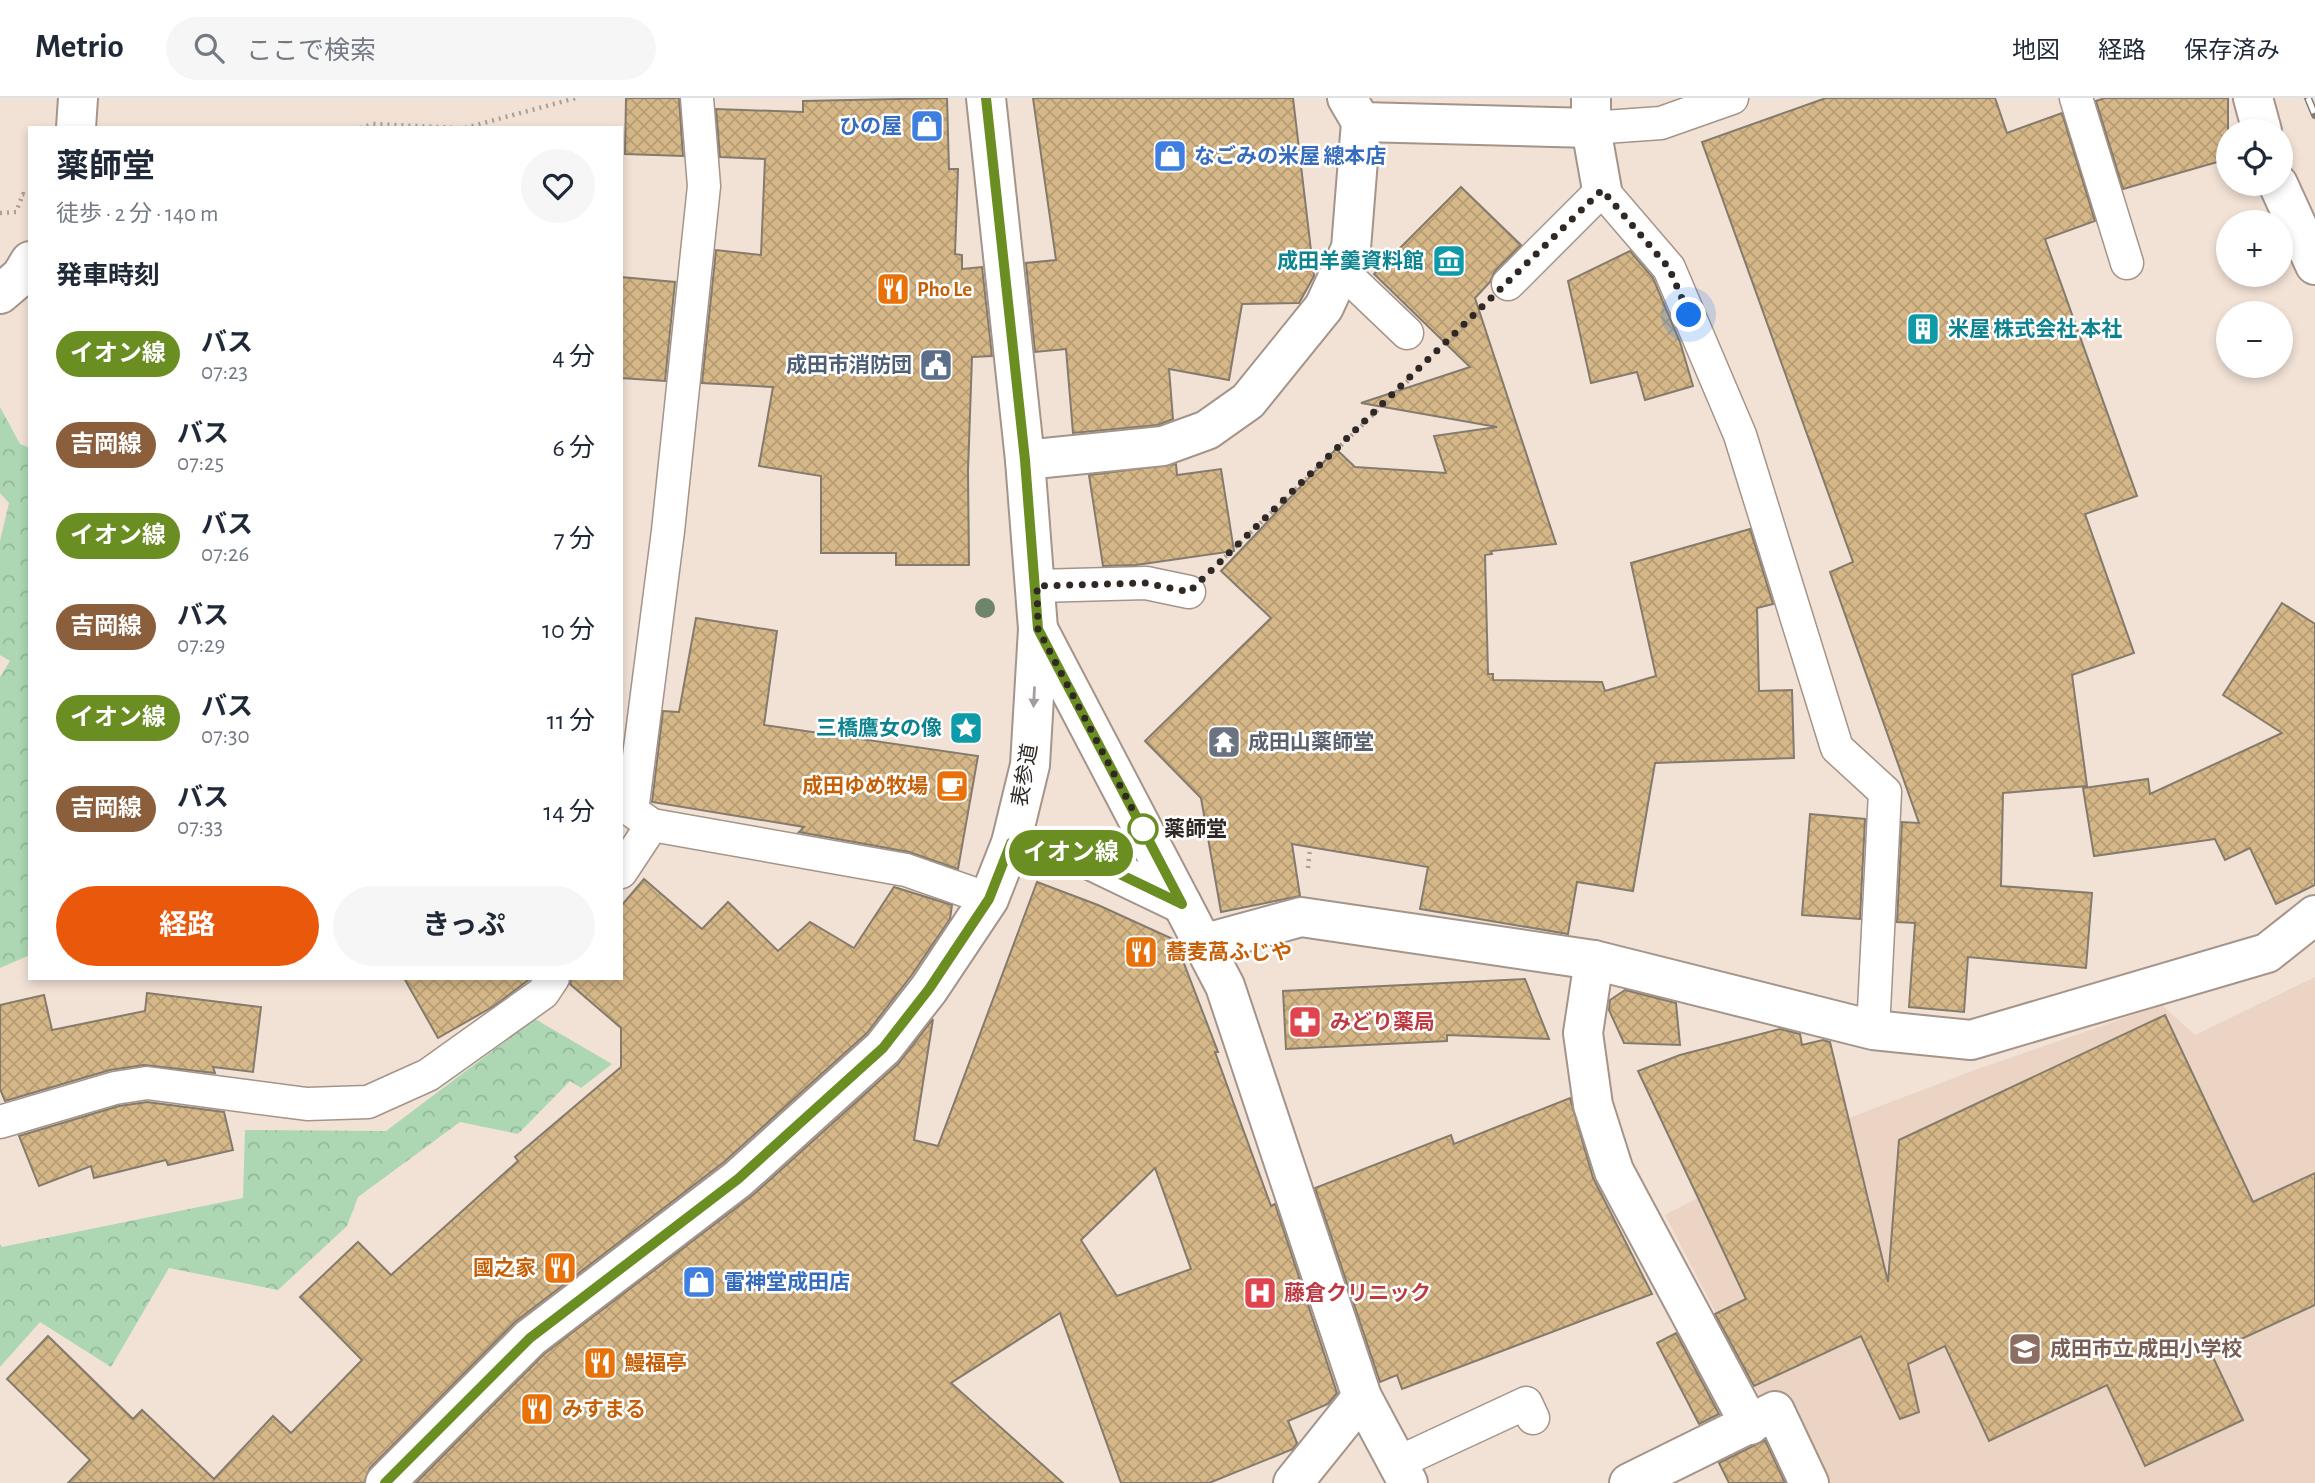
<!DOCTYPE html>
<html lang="ja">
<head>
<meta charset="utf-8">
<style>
  body { margin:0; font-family:"Alegreya Sans","Noto Sans JP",sans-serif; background:#f6f6f7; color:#1f2937; height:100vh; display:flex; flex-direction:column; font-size:26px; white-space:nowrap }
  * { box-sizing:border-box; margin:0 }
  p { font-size:23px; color:#747a83 }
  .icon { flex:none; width:38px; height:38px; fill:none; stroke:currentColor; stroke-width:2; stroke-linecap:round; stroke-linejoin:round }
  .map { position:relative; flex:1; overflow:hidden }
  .side { position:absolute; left:28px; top:28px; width:595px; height:854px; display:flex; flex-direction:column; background:#fff; border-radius:0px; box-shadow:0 4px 10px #0003 }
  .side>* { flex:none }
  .badge { padding:0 14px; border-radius:23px; font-size:24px; line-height:46px }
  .buttons { position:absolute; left:2216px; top:21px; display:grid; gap:14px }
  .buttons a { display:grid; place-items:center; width:77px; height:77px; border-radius:50%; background:#fff; box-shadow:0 4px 10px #0003; font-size:35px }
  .you { position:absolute; width:35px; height:35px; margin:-18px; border:5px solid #fff; border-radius:50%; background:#1a73e8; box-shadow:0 0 0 10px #1a73e833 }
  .map>.badge { position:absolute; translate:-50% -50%; box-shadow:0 0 0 4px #fff }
  h2 { padding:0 28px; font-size:26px; line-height:63px }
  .round { display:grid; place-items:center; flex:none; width:74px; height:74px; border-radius:37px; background:#f6f6f7 }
  .summary { display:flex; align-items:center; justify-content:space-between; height:119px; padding:0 28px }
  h1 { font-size:33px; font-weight:700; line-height:52px }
  .button { display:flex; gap:14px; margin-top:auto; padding:14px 28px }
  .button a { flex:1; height:80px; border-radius:42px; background:#ea580c; color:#fff; font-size:28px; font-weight:700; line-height:80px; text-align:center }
  .button a+a { background:#f6f6f7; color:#1f2937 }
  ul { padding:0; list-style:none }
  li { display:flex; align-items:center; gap:21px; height:91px; padding:0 28px }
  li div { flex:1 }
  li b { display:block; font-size:26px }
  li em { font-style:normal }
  li .badge { min-width:77px; font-weight:700; text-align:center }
  header { display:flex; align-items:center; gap:42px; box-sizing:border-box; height:98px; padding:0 35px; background:#fff; border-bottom:2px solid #e0e1e3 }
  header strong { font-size:33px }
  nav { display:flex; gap:38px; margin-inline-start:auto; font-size:24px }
  .search { width:490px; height:63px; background:#f6f6f7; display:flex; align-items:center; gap:18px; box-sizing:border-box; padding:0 24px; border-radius:38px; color:#747a83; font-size:26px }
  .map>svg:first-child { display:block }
  .built { fill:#ebd4c3 }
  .forest { fill:url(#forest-crowns) }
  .building { fill:url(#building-cross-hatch); stroke:#847b6d; stroke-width:2; fill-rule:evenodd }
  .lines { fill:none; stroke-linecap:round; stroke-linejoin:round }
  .service-casing { stroke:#a49489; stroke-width:35 }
  .minor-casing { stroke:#a49489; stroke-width:42 }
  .tertiary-casing { stroke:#a49489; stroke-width:42 }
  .path { stroke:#ab9f95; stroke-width:4.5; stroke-dasharray:2 5; stroke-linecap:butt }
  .service { stroke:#fff; stroke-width:32 }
  .minor { stroke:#fff; stroke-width:38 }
  .tertiary { stroke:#fff; stroke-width:38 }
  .rail-casing { stroke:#847972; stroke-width:8 }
  .rail { stroke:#fff; stroke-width:5; stroke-dasharray:16; stroke-linecap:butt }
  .tree { fill:#6f846c }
  .oneway { fill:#a19e9c }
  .line-casing { stroke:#fff; stroke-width:16 }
  .line { stroke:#6b8e23; stroke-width:10 }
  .walk { stroke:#2f2824; stroke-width:7; stroke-dasharray:0 12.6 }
  .stop-dot { fill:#fff; stroke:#6b8e23; stroke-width:3.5 }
  .labels { text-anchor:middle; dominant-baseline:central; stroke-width:5; stroke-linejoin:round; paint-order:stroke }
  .shop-label { font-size:21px; font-weight:bold; fill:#366cbe; stroke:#fff; text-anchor:start }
  .culture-label { font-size:21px; font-weight:bold; fill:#0d838f; stroke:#fff; text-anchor:end }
  .food-label { font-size:21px; font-weight:bold; fill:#c56008; stroke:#fff; text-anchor:start }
  .service-label { font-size:21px; font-weight:bold; fill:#4e5e75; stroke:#fff; text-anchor:end }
  .worship-label { font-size:21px; font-weight:bold; fill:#5b616d; stroke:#fff; text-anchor:start }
  .street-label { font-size:21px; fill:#2f2824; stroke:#fff }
  .stop-label { font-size:21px; font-weight:bold; fill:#2f2824; stroke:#fff; text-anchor:start }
  .health-label { font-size:21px; font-weight:bold; fill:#be3a42; stroke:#fff; text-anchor:start }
  .education-label { font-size:21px; font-weight:bold; fill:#785e54; stroke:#fff; text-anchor:start }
</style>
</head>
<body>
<header>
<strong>Metrio</strong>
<div class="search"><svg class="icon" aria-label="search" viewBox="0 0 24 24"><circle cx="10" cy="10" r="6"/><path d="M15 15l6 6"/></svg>ここで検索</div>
<nav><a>地図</a><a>経路</a><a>保存済み</a></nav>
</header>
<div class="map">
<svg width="2315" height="1385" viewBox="0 0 2315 1385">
  <defs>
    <pattern id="forest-crowns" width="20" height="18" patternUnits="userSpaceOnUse" patternTransform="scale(1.75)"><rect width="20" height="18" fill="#acd7b2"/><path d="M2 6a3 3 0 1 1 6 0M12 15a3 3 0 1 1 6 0" fill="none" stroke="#94b999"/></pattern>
    <pattern id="building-cross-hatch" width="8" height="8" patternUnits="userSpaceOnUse" patternTransform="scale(1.75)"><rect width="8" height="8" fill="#d5b788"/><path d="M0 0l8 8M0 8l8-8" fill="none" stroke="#b79d75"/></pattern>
  </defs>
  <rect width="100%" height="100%" fill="#f2e2d6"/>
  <!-- built -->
  <polygon class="built" points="2315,879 2315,1385 1804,1385 1665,1117 1854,1018 1975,972 2162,907 2195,937"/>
  <!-- forest -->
  <g class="forest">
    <polygon points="0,309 20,346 30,350 30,857 0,870 0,579 10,563 0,557 0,443 9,405 0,395"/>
    <polygon points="535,921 612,966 581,990 570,983 518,1036 460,1024 358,1099 347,1128 278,1192 169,1170 111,1269 40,1224 0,1269 0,1146 2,1149 243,1100 245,1032 386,1033"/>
  </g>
  <!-- building -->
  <g class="building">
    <polygon points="626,0 679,0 683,58 625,56"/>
    <polygon points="947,0 949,71 958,71 955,156 962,157 962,171 982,169 992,258 972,259 968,373 969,467 896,467 896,455 821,455 821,378 759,368 773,289 702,285 716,152 761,157 765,61 720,59 716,11 803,14 803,3"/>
    <polygon points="1033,0 1293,0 1314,178 1299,205 1242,206 1229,282 1169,271 1173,321 1158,327 1073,335 1066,251 1035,254 1026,165 1056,162"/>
    <polygon points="1826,0 1995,0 2007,35 2062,15 2095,123 2045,141 2137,398 2085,416 2134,555 2072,577 2087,688 2003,695 2001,788 2092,795 2086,870 1968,859 1964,914 1909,909 1915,825 1897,824 1902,724 1919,725 1830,474 1853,464 1702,44"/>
    <polygon points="2105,0 2228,0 2228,61 2123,91 2096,3"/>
    <polygon points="1461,89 1521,147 1495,173 1490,184 1475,200 1556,446 1491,453 1492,456 1485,457 1488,576 1493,576 1493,582 1602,584 1605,593 1656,578 1631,465 1750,431 1773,506 1757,510 1759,593 1792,592 1794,660 1655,665 1633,793 1577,784 1568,836 1420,811 1428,769 1292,746 1300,798 1221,814 1201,700 1145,643 1271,520 1221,473 1336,351 1355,369 1446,375 1434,338 1497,329 1361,305 1470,269 1374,176"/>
    <polygon points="1630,153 1653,180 1680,244 1693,288 1645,302 1637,274 1591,285 1568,183"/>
    <polygon points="621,179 675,184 665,283 621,280"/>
    <polygon points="1176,366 1177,377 1221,371 1234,453 1136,467 1103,468 1089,377"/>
    <polygon points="2282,505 2315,526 2315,787 2276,806 2250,750 2225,762 2215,741 2094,758 2083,690 2148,681 2150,696 2282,635 2223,597"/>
    <polygon points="696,520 777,533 764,627 978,658 958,771 909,754 799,734 804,729 652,704 663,613 679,614"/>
    <polygon points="1810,716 1865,721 1860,821 1802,817"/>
    <polygon points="644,781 702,831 728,804 778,853 810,824 854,850 894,789 952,807 950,821 911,878 867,935 724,1064 515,1224 370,1370 364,1385 68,1385 90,1362 7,1281 48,1238 133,1321 142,1312 214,1381 273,1318 291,1335 362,1262 300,1199 358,1144 391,1177 518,1063 515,1059 621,969 621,930 570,886 571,880 621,880 621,808"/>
    <path d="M1037 784 1098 807 1175 842 1218 954H1215L1271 1108 1275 1106 1337 1295 1328 1306 1288 1323 1297 1345 1293 1351 1209 1385H1121L1060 1215 951 1285 1063 1385H416L544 1256 753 1097 898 966 933 921 914 1042 938 1048ZM1155 1070 1191 1171 1117 1198 1081 1142Z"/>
    <polygon points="404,880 531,880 494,908 438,940"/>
    <polygon points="1525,881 1549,941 1447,937 1447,943 1286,951 1283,893"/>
    <polygon points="1625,892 1676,905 1680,947 1624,945 1609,912 1610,902"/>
    <polygon points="147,895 261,909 253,974 213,969 215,975 144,967 110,972 5,1003 0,991 0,907 44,897 52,932 145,913"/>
    <polygon points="2165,917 2253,1104 2315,1075 2315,1207 2211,1255 2243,1322 2145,1368 2107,1287 1989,1343 1945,1248 1908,1266 1919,1314 1900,1321 1861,1238 1754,1288 1715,1216 1746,1201 1638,973 1680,957 1780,931 1800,936 1802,947 1823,942 1830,944 1888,1184 1899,1042"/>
    <polygon points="1570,1000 1593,1080 1652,1196 1402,1291 1397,1277 1380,1284 1315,1090 1451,1037 1454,1046"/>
    <polygon points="147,1004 224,1014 233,1052 168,1067 166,1062 94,1080 91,1068 39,1088 19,1038 119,1008"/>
    <polygon points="1676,1235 1719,1316 1699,1326 1657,1245"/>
    <polygon points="1765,1342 1785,1385 1729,1385 1719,1365"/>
  </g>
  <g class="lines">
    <defs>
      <g id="service">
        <polyline points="697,0 704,88 668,433 632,713 652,727 906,772 989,801"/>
        <polyline points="2076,0 2127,165"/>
        <polyline points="1591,30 1661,25 1732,0"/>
        <polyline points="1341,172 1407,235"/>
        <polyline points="1508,186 1602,92 1669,170 1740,337 1837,650 1885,694 1873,932"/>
        <polyline points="1037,488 1146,485 1189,494"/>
        <polyline points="621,774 652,727"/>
        <polyline points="0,1024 115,990 147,985 307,1006 368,1004 428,977 543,895 553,880"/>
        <polyline points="1397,1365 1526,1305 1533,1320"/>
      </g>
      <g id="minor">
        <polyline points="1591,0 1591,30 1602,92"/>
        <polyline points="2253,0 2262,33"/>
        <polyline points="1361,24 1591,30"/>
        <polyline points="2278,86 2315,167"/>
        <polyline points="1025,362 1163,348 1207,332 1248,303 1324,209 1351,150 1361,24 1347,0"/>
        <polyline points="1202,846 1301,819 1594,862 1873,932 1971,942 2267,855 2315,817"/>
        <polyline points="1594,862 1583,935 1593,1007 1614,1073 1750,1327"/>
        <polyline points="385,1385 530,1240 738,1081 883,950 929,891 989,801 1011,745 1030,667 1038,531 1025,362 986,0"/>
        <polyline points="1293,1385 1362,1299"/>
        <polyline points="1629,1385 1775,1313 1809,1385"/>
      </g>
      <g id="tertiary">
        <polyline points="76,30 78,0"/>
        <polyline points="0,196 21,178 30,163"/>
        <polyline points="1038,531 1225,888 1362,1299 1408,1385"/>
        <polyline points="1011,745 1080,757 1182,806"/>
      </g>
    </defs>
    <!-- service casing -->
    <use href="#service" class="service-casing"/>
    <!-- minor casing -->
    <use href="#minor" class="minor-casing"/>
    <!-- tertiary casing -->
    <use href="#tertiary" class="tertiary-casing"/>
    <!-- path -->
    <g class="path">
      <polyline points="360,30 373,26 459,30"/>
      <polyline points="465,30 576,0"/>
      <polyline points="0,115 16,114 23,96 30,99"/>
      <polyline points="1452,241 1478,215"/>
      <polyline points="1220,464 1410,281"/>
      <polyline points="1308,770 1310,750"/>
    </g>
    <!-- service -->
    <use href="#service" class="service"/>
    <!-- minor -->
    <use href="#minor" class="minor"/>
    <!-- tertiary -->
    <use href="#tertiary" class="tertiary"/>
    <defs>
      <polyline id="rail" points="2308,0 2315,17"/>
    </defs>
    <!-- rail casing -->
    <use href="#rail" class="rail-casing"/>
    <!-- rail -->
    <use href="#rail" class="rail"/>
  </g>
  <!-- trees -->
  <circle class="tree" cx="985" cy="510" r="10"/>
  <!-- one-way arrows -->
  <defs><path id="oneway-solid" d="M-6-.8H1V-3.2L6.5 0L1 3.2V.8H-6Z" transform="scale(1.75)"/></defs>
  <use class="oneway" href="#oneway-solid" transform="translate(1034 599) rotate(93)"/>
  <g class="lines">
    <defs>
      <polyline id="line" points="385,1385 530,1240 738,1081 883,950 929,891 989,801 1011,745 1080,757 1182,806 1038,531 1025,362 986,0"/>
    </defs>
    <!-- line casing -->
    <use href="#line" class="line-casing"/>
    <!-- line -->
    <use href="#line" class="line"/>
    <!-- walk -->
    <polyline class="walk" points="1143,731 1146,737 1038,531 1037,488 1146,485 1189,494 1602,92 1669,170 1689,217"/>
  </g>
  <!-- icons -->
  <defs>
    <symbol id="shop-square" viewBox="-11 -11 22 22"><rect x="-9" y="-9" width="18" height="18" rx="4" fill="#3f7fe0" stroke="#fff"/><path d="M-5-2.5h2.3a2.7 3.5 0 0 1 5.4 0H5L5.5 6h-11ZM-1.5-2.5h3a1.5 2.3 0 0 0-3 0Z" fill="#fff"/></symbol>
    <symbol id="museum-square" viewBox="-11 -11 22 22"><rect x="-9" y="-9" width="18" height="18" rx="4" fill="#0f9aa8" stroke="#fff"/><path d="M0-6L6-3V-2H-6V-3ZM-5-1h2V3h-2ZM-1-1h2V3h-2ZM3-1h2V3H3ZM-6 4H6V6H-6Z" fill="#fff"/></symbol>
    <symbol id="restaurant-square" viewBox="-11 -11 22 22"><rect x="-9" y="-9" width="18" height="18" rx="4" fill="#e8710a" stroke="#fff"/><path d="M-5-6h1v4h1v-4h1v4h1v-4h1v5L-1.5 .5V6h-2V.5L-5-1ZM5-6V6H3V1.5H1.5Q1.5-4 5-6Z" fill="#fff"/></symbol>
    <symbol id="building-square" viewBox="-11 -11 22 22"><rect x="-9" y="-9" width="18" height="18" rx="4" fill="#0f9aa8" stroke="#fff"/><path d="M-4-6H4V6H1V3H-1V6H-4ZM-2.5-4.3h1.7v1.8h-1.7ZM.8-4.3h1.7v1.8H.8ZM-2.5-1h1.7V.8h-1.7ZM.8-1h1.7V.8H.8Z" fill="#fff"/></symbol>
    <symbol id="civic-square" viewBox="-11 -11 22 22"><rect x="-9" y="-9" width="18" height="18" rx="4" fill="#5c6f8a" stroke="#fff"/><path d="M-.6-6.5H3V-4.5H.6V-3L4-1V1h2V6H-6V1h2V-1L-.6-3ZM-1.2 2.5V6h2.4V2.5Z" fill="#fff"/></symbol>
    <symbol id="sight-square" viewBox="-11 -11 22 22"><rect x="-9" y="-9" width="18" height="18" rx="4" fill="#0f9aa8" stroke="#fff"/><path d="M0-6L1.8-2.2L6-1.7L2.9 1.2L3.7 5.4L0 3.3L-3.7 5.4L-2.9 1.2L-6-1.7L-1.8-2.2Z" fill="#fff"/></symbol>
    <symbol id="temple-square" viewBox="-11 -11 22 22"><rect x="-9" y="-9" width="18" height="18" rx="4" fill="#6b7280" stroke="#fff"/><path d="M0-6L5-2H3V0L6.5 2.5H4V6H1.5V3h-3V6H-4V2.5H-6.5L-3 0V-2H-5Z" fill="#fff"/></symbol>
    <symbol id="cafe-square" viewBox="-11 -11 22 22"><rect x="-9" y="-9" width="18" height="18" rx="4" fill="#e8710a" stroke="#fff"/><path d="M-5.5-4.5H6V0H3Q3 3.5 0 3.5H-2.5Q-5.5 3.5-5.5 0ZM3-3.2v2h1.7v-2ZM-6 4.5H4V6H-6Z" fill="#fff"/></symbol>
    <symbol id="pharmacy-square" viewBox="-11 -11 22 22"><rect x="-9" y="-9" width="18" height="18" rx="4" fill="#e0444e" stroke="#fff"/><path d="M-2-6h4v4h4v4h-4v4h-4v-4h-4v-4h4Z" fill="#fff"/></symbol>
    <symbol id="hospital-square" viewBox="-11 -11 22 22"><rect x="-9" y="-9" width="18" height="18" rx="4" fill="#e0444e" stroke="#fff"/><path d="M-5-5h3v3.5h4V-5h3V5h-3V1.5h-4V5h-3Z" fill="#fff"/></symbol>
    <symbol id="school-square" viewBox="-11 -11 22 22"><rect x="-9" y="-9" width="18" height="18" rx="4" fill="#8d6e63" stroke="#fff"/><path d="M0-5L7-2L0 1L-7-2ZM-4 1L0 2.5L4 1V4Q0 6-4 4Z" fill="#fff"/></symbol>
  </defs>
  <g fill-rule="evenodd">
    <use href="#shop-square" x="908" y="9" width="38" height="38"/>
    <use href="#shop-square" x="1151" y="39" width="38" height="38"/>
    <use href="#museum-square" x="1430" y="144" width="38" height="38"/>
    <use href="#restaurant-square" x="874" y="172" width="38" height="38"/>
    <use href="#building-square" x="1904" y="212" width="38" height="38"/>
    <use href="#civic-square" x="917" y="248" width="38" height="38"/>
    <use href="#sight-square" x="947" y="611" width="38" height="38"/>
    <use href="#temple-square" x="1205" y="625" width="38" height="38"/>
    <use href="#cafe-square" x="933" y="669" width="38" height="38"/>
    <use href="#restaurant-square" x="1122" y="835" width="38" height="38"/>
    <use href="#pharmacy-square" x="1286" y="905" width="38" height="38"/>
    <use href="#restaurant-square" x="541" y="1151" width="38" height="38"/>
    <use href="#shop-square" x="680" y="1165" width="38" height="38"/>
    <use href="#hospital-square" x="1241" y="1176" width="38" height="38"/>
    <use href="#school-square" x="2006" y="1232" width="38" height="38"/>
    <use href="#restaurant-square" x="581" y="1246" width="38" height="38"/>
    <use href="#restaurant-square" x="518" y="1292" width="38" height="38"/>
  </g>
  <!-- markers -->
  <circle class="stop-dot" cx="1143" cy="731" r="14"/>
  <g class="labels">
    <!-- shop labels -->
    <g class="shop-label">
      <text x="902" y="28" text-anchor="end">ひの屋</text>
      <text x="1194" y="58">なごみの米屋 總本店</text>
      <text x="724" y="1184">雷神堂成田店</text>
    </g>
    <!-- culture labels -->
    <g class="culture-label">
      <text x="1424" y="163">成田羊羹資料館</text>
      <text x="1948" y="231" text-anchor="start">米屋 株式会社 本社</text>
      <text x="942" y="630">三橋鷹女の像</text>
    </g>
    <!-- food labels -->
    <g class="food-label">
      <text x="917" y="191">Pho Le</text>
      <text x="928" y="688" text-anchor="end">成田ゆめ牧場</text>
      <text x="1166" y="854">蕎麦萵ふじや</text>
      <text x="536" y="1170" text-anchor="end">國之家</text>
      <text x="624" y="1265">鰻福亭</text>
      <text x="562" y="1311">みすまる</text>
    </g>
    <!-- service labels -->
    <g class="service-label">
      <text x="912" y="267">成田市消防団</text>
    </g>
    <!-- worship labels -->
    <g class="worship-label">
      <text x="1248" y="644">成田山薬師堂</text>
    </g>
    <!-- street labels -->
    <g class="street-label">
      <text transform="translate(1025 677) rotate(-80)">表参道</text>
    </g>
    <!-- stop labels -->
    <g class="stop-label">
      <text x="1164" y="731">薬師堂</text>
    </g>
    <!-- health labels -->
    <g class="health-label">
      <text x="1330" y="924">みどり薬局</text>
      <text x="1284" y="1195">藤倉クリニック</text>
    </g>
    <!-- education labels -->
    <g class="education-label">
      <text x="2050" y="1251">成田市立 成田小学校</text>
    </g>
  </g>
</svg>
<div class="buttons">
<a><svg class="icon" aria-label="locate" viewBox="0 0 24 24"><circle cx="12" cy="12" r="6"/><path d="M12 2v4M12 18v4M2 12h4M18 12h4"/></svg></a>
<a>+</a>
<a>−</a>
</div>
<div class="you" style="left:1689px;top:217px"></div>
<b class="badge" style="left:1071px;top:755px;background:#6b8e23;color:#fff">イオン線</b>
<section class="side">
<div class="summary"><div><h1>薬師堂</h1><p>徒歩 · 2 分 · 140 m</p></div><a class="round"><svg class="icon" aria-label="heart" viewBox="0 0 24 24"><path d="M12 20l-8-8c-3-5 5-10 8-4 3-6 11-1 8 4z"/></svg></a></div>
<h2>発車時刻</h2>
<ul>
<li><span class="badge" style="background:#6b8e23;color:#fff">イオン線</span><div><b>バス</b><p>07:23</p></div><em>4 分</em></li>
<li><span class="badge" style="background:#8b5e3c;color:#fff">吉岡線</span><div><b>バス</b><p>07:25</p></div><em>6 分</em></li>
<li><span class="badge" style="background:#6b8e23;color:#fff">イオン線</span><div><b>バス</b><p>07:26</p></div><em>7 分</em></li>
<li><span class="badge" style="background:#8b5e3c;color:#fff">吉岡線</span><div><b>バス</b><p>07:29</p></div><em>10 分</em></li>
<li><span class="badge" style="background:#6b8e23;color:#fff">イオン線</span><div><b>バス</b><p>07:30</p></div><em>11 分</em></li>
<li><span class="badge" style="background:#8b5e3c;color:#fff">吉岡線</span><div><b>バス</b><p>07:33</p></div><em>14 分</em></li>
</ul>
<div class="button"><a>経路</a><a>きっぷ</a></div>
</section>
</div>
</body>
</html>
